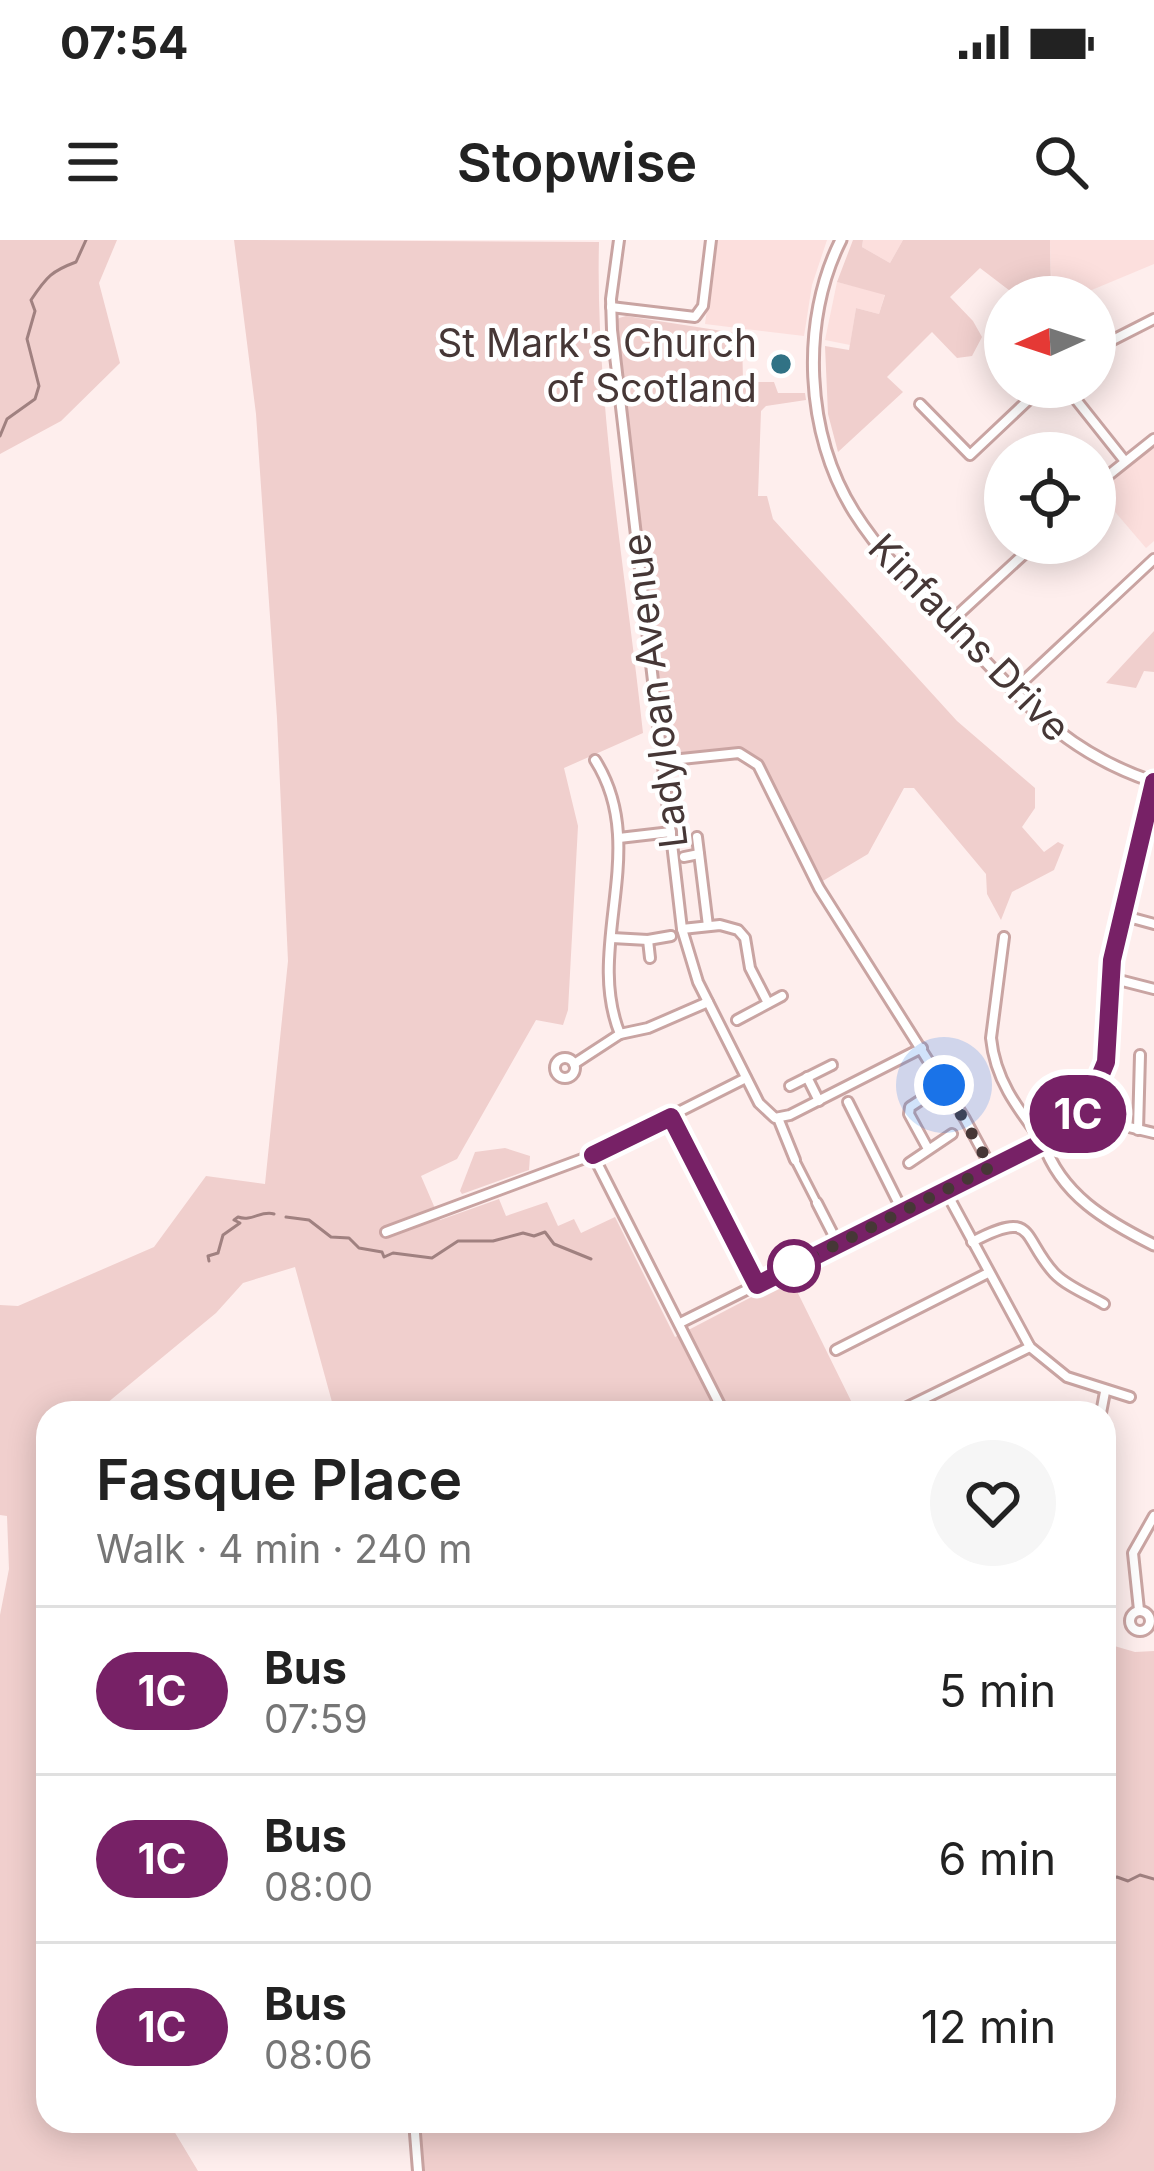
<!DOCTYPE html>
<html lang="en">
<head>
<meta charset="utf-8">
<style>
  body { margin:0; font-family:Inter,sans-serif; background:#f6f6f6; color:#222; height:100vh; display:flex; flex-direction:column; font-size:45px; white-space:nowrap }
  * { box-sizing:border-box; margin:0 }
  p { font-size:39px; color:#767676 }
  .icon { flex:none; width:66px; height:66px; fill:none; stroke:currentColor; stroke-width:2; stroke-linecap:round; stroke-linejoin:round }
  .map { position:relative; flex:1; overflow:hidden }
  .drawer { position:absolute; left:36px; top:1161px; width:1080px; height:732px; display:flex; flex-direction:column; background:#fff; border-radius:36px; box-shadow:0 6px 30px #0003 }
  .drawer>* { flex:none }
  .badge { padding:0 24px; border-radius:39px; font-size:42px; line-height:78px }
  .needle { width:78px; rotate:267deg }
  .buttons { position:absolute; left:984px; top:36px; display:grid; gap:24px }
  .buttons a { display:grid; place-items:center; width:132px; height:132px; border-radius:50%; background:#fff; box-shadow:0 6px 30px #0003; font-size:60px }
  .you { position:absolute; width:60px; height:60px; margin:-30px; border:9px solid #fff; border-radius:50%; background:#1a73e8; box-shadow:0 0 0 18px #1a73e833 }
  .map>.badge { position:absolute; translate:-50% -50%; box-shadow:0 0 0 6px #fff }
  .round { display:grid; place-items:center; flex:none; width:126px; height:126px; border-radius:63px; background:#f6f6f6 }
  .headline { display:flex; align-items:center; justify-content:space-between; height:204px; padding:0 60px }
  h1 { font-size:57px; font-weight:600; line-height:90px }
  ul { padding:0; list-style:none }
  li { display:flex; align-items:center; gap:36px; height:168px; padding:0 60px; border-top:3px solid #e0e0e0 }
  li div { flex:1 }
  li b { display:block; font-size:45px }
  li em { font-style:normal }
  li .badge { min-width:132px; font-weight:700; text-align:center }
  .status { display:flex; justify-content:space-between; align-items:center; height:84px; padding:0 60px; background:#fff; direction:ltr }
  .status svg { height:33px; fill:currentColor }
  header { display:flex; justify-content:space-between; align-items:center; height:156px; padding:0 60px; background:#fff; font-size:54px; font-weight:600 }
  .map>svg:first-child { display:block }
  .built { fill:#fcdfdd }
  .green { fill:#f0cfcd }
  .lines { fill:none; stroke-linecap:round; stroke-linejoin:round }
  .stream { stroke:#a08180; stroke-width:3 }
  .pedestrian-casing { stroke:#c9a4a2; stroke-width:12 }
  .minor-casing { stroke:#c9a4a2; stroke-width:14 }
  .tertiary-casing { stroke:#c9a4a2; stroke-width:15 }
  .pedestrian { stroke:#fff; stroke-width:6 }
  .minor { stroke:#fff; stroke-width:8 }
  .tertiary { stroke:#fff; stroke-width:9 }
  .line-casing { stroke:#fff; stroke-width:27 }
  .line { stroke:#772166; stroke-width:18 }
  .walk { stroke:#463736; stroke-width:12; stroke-dasharray:0 21.6 }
  .poi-dot { fill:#317285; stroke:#fff; stroke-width:4.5 }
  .stop-dot { fill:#fff; stroke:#772166; stroke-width:6 }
  .labels { text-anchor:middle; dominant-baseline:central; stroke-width:9; stroke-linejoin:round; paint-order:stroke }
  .poi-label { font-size:39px; fill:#463736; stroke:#fff; text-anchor:end }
  .street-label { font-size:39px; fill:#463736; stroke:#fff }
</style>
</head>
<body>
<div class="status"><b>07:54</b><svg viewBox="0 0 49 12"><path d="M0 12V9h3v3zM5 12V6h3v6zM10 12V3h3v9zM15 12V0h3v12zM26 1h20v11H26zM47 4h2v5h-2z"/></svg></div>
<header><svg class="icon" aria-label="menu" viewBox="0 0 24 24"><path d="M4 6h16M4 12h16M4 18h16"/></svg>Stopwise<svg class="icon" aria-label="search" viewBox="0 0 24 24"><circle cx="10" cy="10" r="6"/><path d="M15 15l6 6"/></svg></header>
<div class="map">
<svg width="1154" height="1931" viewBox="0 0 1154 1931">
  <rect width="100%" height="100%" fill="#feeeed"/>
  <!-- built -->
  <g class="built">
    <polygon points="716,0 827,0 812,45 804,96 705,84"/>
    <polygon points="863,0 903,0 890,23 862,7"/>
    <polygon points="1050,0 1154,0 1154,24 1075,57 1052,57"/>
    <polygon points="837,42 885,54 879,74 856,68 850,105 825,100"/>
    <polygon points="1154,208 1154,301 1146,308 1098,252 1124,227"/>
  </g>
  <!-- green -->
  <g class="green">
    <polygon points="0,0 117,0 99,43 120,123 61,181 0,214"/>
    <path d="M234 0 599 2C595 160 626 334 643 493L564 528 578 586 568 770 563 785 536 780 457 919 421 936 440 980 499 959 506 976 547 962 558 986 574 979 581 993 615 977 675 1097 790 1037 857 1173H335L295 1027 243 1043 216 1073 95 1173H48V1881H168L198 1931H0V1375L9 1329 7 1276 0 1275V1065L18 1066 154 1007 206 936 265 944 288 721 277 478 256 174Z"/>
    <polygon points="853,0 863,0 862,7 890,23 903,0 1050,0 1051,50 1018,57 980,28 950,57 973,81 982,97 972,116 957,118 932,92 887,137 903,152 838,212 828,174 825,106 849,110 856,68 879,74 885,55 837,42"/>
    <polygon points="626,76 742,94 743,142 774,142 778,153 805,153 806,160 766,166 761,171 758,256 767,256 773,279 957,481 1035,548 1035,568 1022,587 1044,612 1058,602 1064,605 1054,630 1012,652 1001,680 987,654 986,634 914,548 904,548 868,614 821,642 761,520 741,509 676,515 667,510 615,85 619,78"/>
    <polygon points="1154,391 1154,432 1144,431 1136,448 1106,443"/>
    <polygon points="505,908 530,916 529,930 462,954 460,951 475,912"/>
    <polygon points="1104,1403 1135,1412 1154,1411 1154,1931 414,1931 412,1881 1104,1881"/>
  </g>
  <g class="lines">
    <!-- stream -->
    <g class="stream">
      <path d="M0 196 7 179 35 159 39 146 27 99 35 71 31 60C47 36 52 31 76 22L86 0"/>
      <polyline points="286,977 309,980 331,997 349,998 359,1008 382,1012 384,1017 393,1013 432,1018 458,1001 493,1001 523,993 534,996 545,992 554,1004 591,1019"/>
      <path d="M209 1021 208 1016 218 1013 223 995 240 983 234 980 238 977C252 982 261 970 274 974"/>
      <polyline points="1104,1639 1117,1637 1128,1641 1140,1635 1154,1639"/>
    </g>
    <defs>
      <polyline id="pedestrian" points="795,920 817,963"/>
      <g id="minor">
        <polyline points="619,0 611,59 612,90 682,689 698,742 759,863 775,878 790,875 922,808"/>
        <polyline points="611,67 695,77 703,66 711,0"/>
        <polyline points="1095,109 1154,79"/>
        <polyline points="1066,147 1124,220"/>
        <polyline points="920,164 970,215 1042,147"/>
        <polyline points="1095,246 1154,199"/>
        <polyline points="949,383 1036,303"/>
        <polyline points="1014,450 1154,319"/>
        <path d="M595 520C651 608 584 706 620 794"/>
        <polyline points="662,521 739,513 758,525 819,648 965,879 991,927"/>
        <polyline points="697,597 708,686"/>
        <polyline points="619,598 671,592"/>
        <polyline points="684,617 699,614"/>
        <polyline points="1121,675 1154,684"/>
        <polyline points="682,689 720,685 738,690 745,698 750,728 768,763"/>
        <polyline points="612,698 648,700 671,696"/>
        <polyline points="648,700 650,718"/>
        <polyline points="1111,738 1154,749"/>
        <polyline points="737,780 782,756"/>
        <circle cx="565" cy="828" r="10"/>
        <polyline points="574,824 620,794 648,788 708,762"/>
        <polyline points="807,837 819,861"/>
        <polyline points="790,846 832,825"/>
        <polyline points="848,862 903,972"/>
        <polyline points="1088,865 1129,887 1154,893"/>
        <polyline points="671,877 757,1045"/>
        <polyline points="778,878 795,920"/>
        <polyline points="1138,890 1140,815"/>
        <polyline points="927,907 909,874 910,867 944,845"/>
        <polyline points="593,915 724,1173"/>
        <polyline points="909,923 952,894"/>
        <polyline points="945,950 1030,1107 1067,1137 1130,1157"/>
        <polyline points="817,963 838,1004"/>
        <polyline points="386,992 593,915 746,838"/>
        <path d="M972 1002C1036 968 1021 997 1054 1033 1066 1046 1089 1055 1104 1064"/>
        <path d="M680 1083 1043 902C1018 869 995 840 991 798L1004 697"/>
        <polyline points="836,1110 988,1033"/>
        <polyline points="895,1173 1030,1107"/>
        <polyline points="1101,1173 1105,1152"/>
        <polyline points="1139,1370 1133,1313 1154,1276"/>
        <circle cx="1140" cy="1381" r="10"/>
        <polyline points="414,1881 418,1931"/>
      </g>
      <g id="tertiary">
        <path d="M841 0C800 81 805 194 854 272 885 321 928 361 967 402 1028 466 1067 513 1154 542"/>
        <path d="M1154 542 1112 720 1106 822 1088 865 1043 902C1061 955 1106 981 1154 1005"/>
      </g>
    </defs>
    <!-- pedestrian casing -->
    <use href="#pedestrian" class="pedestrian-casing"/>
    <!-- minor casing -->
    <use href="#minor" class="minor-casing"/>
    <!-- tertiary casing -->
    <use href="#tertiary" class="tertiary-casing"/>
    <!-- pedestrian -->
    <use href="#pedestrian" class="pedestrian"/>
    <!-- minor -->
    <use href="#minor" class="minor"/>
    <!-- tertiary -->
    <use href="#tertiary" class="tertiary"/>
  </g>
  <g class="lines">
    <defs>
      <polyline id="line" points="593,915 671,877 757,1045 1043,902 1088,865 1106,822 1112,720 1154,542"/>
    </defs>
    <!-- line casing -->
    <use href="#line" class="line-casing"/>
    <!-- line -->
    <use href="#line" class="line"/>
    <!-- walk -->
    <polyline class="walk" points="794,1026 991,927 944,845"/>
  </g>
  <!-- markers -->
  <circle class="poi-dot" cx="781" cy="124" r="12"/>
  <circle class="stop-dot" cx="794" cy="1026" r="24"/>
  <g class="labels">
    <!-- poi labels -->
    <g class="poi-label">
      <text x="757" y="102">St Mark's Church<tspan x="757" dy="45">of Scotland</tspan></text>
    </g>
    <!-- street labels -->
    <g class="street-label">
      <text transform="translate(970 397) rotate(46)">Kinfauns Drive</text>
      <text transform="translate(654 451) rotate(-97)">Ladyloan Avenue</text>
    </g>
  </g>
</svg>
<div class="buttons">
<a><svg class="needle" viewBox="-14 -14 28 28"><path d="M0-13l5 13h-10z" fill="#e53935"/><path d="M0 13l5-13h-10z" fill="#767676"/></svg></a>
<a><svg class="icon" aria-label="locate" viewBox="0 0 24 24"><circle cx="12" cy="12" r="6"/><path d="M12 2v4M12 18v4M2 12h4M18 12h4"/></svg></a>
</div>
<div class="you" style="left:944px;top:845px"></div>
<b class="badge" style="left:1078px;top:874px;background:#772166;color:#fff">1C</b>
<section class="drawer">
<div class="headline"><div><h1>Fasque Place</h1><p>Walk · 4 min · 240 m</p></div><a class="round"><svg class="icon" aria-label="heart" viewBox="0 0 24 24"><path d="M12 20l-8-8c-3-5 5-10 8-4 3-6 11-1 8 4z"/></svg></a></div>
<ul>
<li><span class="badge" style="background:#772166;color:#fff">1C</span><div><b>Bus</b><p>07:59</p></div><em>5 min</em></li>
<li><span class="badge" style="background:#772166;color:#fff">1C</span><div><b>Bus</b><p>08:00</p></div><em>6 min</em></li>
<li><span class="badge" style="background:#772166;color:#fff">1C</span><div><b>Bus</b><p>08:06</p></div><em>12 min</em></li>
</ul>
</section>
</div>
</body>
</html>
